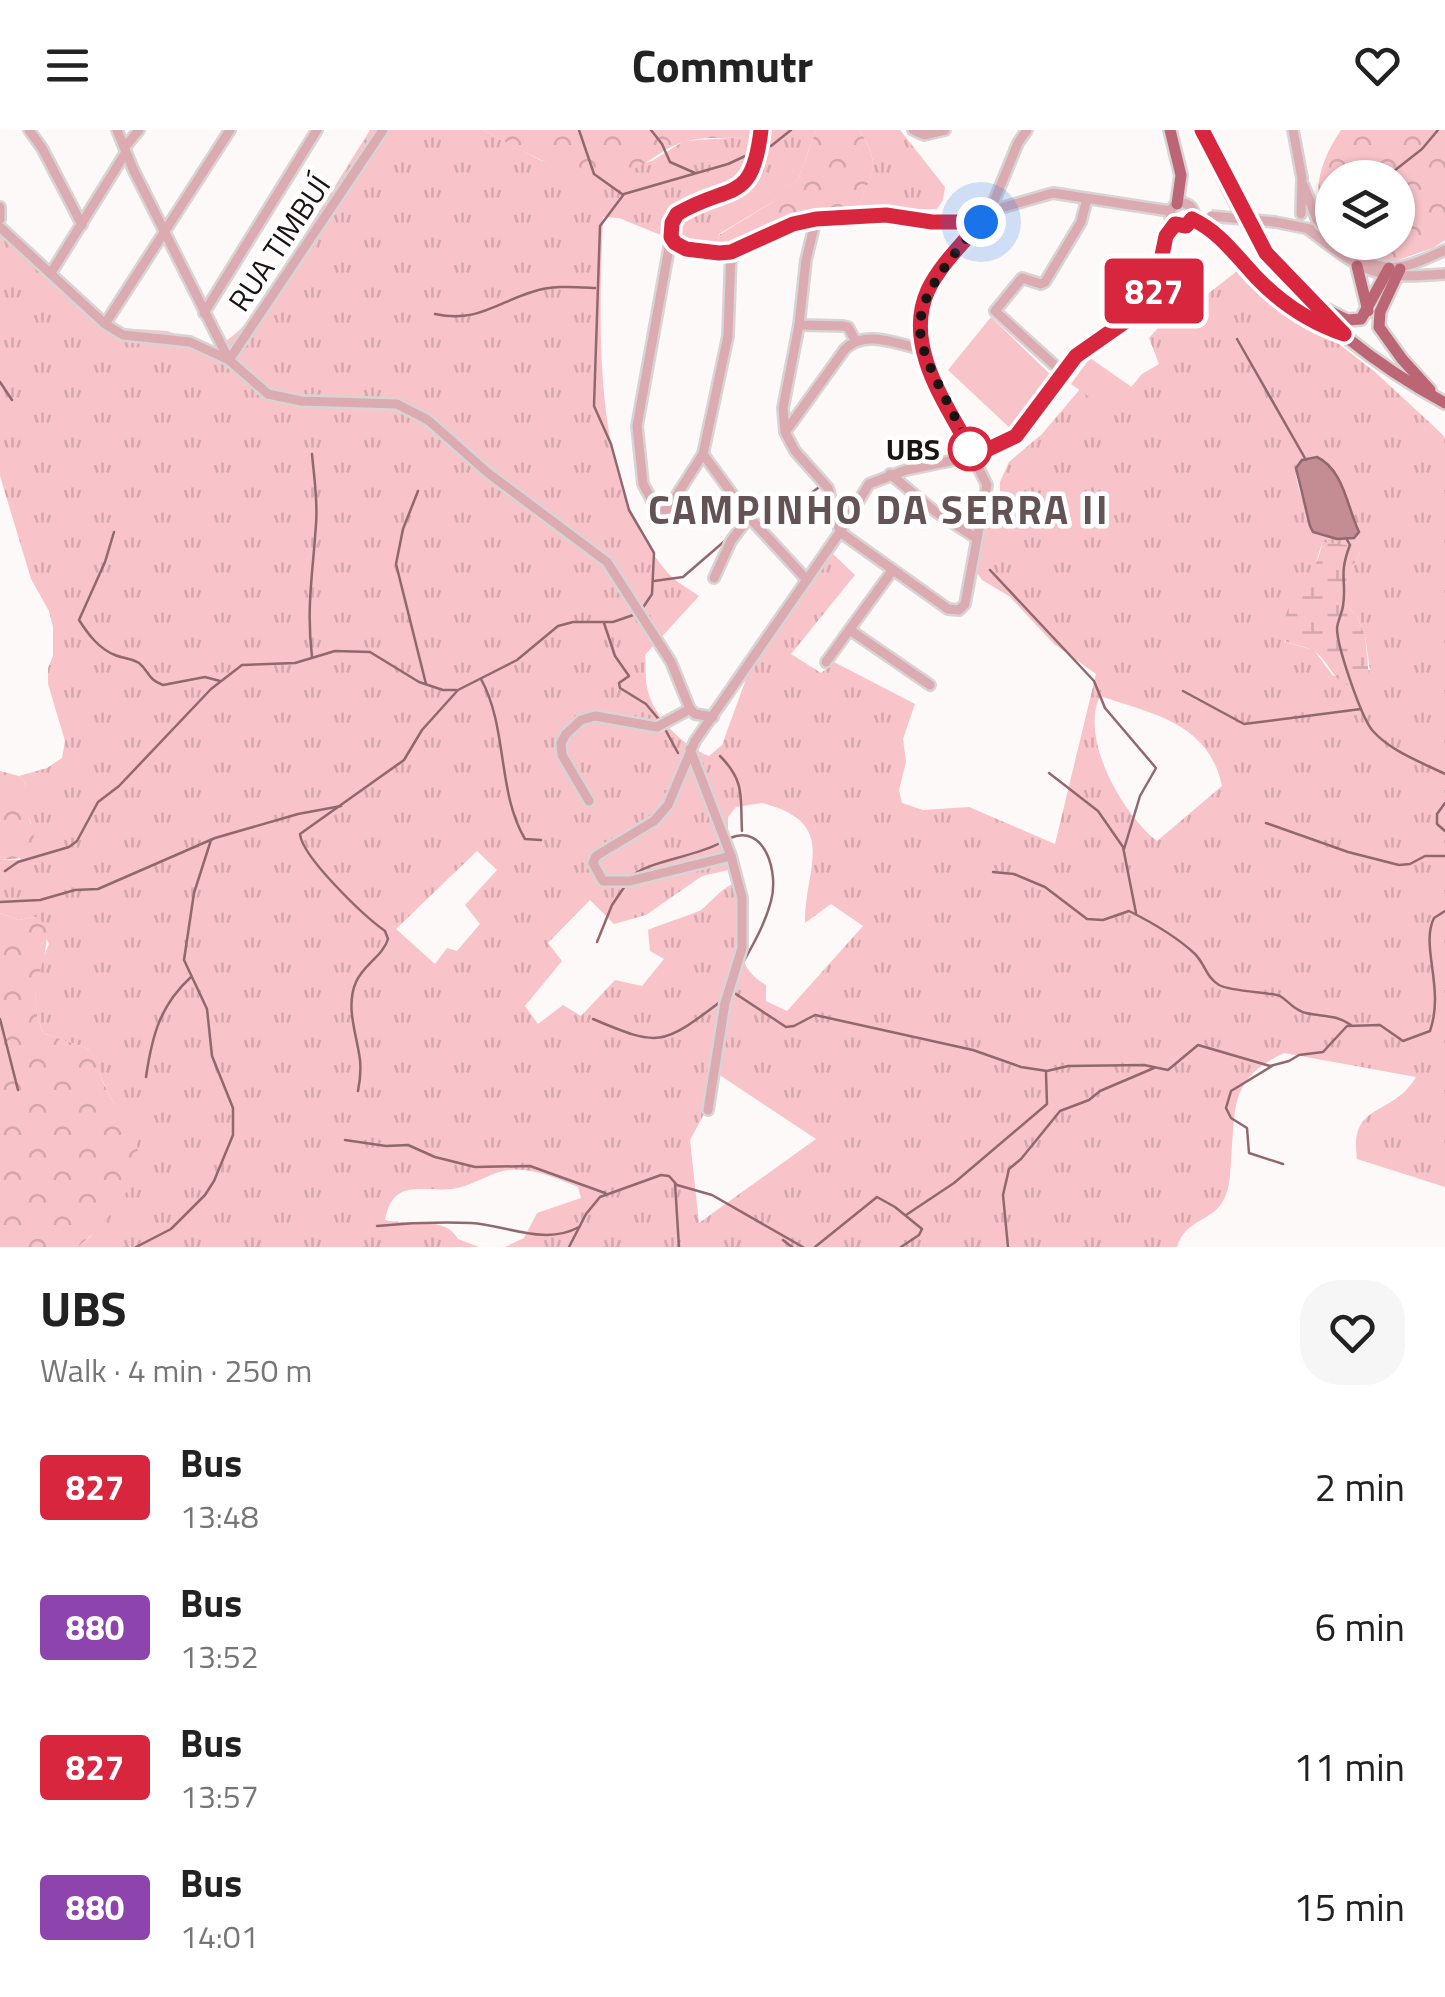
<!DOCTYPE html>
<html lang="en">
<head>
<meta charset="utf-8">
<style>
  body { margin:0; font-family:"Titillium Web",sans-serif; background:#f6f6f6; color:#222; height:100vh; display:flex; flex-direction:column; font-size:38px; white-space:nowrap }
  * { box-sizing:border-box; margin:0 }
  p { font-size:32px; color:#767676 }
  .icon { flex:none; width:55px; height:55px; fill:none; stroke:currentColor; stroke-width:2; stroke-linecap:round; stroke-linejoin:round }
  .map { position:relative; height:1117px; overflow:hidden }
  .details { display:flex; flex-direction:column; background:#fff; flex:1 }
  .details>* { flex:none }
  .badge { padding:0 20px; border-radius:8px; font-size:35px; line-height:65px }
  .fabs { position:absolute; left:1315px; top:30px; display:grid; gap:20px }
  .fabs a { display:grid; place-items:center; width:100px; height:100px; border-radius:50%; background:#fff; box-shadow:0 2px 8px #0004; font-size:50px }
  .you { position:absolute; width:50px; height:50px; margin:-25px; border:8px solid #fff; border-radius:50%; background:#1a73e8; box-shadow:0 0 0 15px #1a73e833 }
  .map>.badge { position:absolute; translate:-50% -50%; box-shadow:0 0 0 5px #fff }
  .round { display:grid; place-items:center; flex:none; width:105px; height:105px; border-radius:40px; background:#f6f6f6 }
  .summary { display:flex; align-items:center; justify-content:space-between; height:170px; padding:0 40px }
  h1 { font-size:48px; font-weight:700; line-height:75px }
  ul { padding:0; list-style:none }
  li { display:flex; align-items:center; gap:30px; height:140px; padding:0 40px }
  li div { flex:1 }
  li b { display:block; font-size:38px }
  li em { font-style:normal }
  li .badge { min-width:110px; font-weight:700; text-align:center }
  header { display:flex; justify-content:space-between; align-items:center; height:130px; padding:0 40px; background:#fff; font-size:45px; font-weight:700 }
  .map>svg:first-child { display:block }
  .grass { fill:url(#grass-tufts); fill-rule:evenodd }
  .forest { fill:url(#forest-crowns) }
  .wetland { fill:url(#wetland-marsh) }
  .park { fill:#f8c3c9 }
  .water { fill:#c48c93; stroke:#91686d; stroke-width:2.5 }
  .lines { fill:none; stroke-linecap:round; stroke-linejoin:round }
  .stream { stroke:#91686d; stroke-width:2.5 }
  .minor-casing { stroke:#d9d4d4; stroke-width:14 }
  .major-casing { stroke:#d9d4d4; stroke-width:16 }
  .minor { stroke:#dcabb1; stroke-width:9 }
  .major { stroke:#bc6675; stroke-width:11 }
  .minor-bridge-casing { stroke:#d9d4d4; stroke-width:14; stroke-linecap:butt }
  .minor-bridge { stroke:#dcabb1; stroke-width:9 }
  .line-casing { stroke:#fff; stroke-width:22 }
  .line { stroke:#d7263d; stroke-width:15 }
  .walk { stroke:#1a1314; stroke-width:10; stroke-dasharray:0 18 }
  .stop-dot { fill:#fff; stroke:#d7263d; stroke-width:5 }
  .labels { text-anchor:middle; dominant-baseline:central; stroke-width:9; stroke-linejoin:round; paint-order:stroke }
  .street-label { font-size:30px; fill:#1a1314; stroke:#fff }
  .stop-label { font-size:30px; font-weight:bold; fill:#1a1314; stroke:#fff; text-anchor:end }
  .district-label { font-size:40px; font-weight:bold; letter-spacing:2.5px; fill:#635355; stroke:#fff }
</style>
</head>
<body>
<header><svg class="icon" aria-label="menu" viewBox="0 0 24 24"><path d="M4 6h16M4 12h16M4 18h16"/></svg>Commutr<svg class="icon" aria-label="heart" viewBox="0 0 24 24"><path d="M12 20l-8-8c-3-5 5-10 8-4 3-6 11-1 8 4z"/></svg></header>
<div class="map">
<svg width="1445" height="1117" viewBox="0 0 1445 1117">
  <defs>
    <pattern id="grass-tufts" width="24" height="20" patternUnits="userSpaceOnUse" patternTransform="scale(2.5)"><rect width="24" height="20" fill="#f8c3c9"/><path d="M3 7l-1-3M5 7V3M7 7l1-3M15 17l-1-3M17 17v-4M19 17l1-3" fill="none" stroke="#d4a7ac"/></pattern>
    <pattern id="forest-crowns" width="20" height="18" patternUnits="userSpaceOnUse" patternTransform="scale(2.5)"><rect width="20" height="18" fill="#f8c3c9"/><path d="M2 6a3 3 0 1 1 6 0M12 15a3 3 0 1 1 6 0" fill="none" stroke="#d4a7ac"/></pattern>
    <pattern id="wetland-marsh" width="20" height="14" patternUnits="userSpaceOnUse" patternTransform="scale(2.5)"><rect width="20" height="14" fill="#f8c3c9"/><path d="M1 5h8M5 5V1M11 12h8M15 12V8" fill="none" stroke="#d4a7ac"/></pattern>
  </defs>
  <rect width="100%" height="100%" fill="#fdf9f9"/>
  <!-- grass -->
  <g class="grass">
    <path d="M370 0H483L540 30 594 45 652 31 684 11 744 7 746 0H816L798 50 776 62 774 71 719 104 717 117 695 119 619 88 603 87C599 197 591 356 668 443 676 452 689 459 699 466L645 525C646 535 645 547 647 557 652 586 683 616 709 626L722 615 758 516 781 479 831 422 855 445 791 524 821 543 834 532 915 574 903 609 906 632 899 660 902 673 923 680 969 677 1055 714 1096 544 1054 514 1009 466 982 450 974 439 980 402 995 388 1000 373V352L1009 332 1042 304 1081 258 1112 280 1142 244 1159 234 1149 208 1182 171 1191 177 1241 138 1375 242 1442 304 1445 308V1057L1357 1029C1349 971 1392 988 1416 947L1284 923C1228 949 1236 978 1231 1032 1230 1044 1230 1058 1224 1069 1213 1092 1186 1088 1177 1117H505L524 1108 537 1083 581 1068 578 1057C556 1048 527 1035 503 1041 486 1045 469 1057 452 1059 420 1062 393 1048 385 1090 409 1096 445 1085 458 1109L479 1117H78L90 1107 137 1033 136 1011 108 963 89 919 43 903C30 871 35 845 49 814L36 787 18 790 0 783V730H20L31 693 22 674 26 654 19 646 47 638 62 628 65 611 48 554V538L53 526V497L49 481 31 449 0 346V102L120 198 168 201 207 219C230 213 244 196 258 179ZM1316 327 1310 396C1308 373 1277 329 1316 327ZM1322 413 1360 422 1342 460 1344 473 1357 486 1365 506 1370 540 1333 546 1314 520 1285 512 1288 481 1312 445ZM1100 566C1153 584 1209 593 1222 656L1157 711C1123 685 1079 608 1100 566ZM762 673C841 693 804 738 805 793L831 774 863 796 787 881 766 871V855C720 828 754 787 732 754 718 762 712 771 701 780 698 782 657 796 648 800L650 821 664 829 642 856 615 850 581 886 563 875 538 894 525 876 562 831 548 813 590 770 614 794 646 785 702 746 728 740V687L736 677ZM477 721 497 740 465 775 480 794 457 821 447 818 435 834 396 799ZM715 942 816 1009 699 1093 690 1010 709 975Z"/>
    <path d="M859 0H900L945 57 943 70 937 79 858 80C870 42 884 39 859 0Z"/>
  </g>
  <!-- forest -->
  <g class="forest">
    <path d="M483 0H746L745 7C726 9 700 6 683 12 661 19 644 38 621 44 580 56 519 19 483 0Z"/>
    <path d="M816 0H859C884 39 870 42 858 80L806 87 717 117 719 105 774 71 775 62 798 50Z"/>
    <path d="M1341 0H1445V110L1433 118 1389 133 1345 113 1398 112V48H1332V100C1306 69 1321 29 1341 0Z"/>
    <path d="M0 641 19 646 26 654C19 685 42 700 32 727L0 730Z"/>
    <path d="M0 783 18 790 36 787 46 795C51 838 23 854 43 903L89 919C96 933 101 949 108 963 116 979 131 993 136 1011 147 1051 105 1094 78 1117H0Z"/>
  </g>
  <!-- wetland -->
  <path class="wetland" d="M1322 412 1354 416 1360 422 1342 460 1344 473 1357 486 1365 506 1369 548C1340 570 1334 538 1317 523 1310 517 1296 515 1286 512 1272 478 1320 446 1322 412Z"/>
  <!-- park -->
  <g class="park">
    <polygon points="991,187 1053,247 1012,300 948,240"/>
    <polygon points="1090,228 1133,258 1116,286 1071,254"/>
  </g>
  <!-- water -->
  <path class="water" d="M1317 327C1344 340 1347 377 1359 402L1354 408 1337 409 1313 402 1310 396 1296 338 1302 330Z"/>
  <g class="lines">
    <!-- stream -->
    <g class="stream">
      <polyline points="579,0 594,44 622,64"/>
      <polyline points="651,0 662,14 670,32 695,43"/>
      <polyline points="771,16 791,0"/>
      <polyline points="1385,48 1422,19 1438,0"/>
      <path d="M435 184C477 193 496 173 532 162 552 155 575 157 595 158"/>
      <polyline points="1237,209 1306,330"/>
      <polyline points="0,252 12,270"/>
      <path d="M312 324C314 347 318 371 316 394 313 443 306 477 312 527"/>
      <polyline points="418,361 403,399 396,434 426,554"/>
      <polyline points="766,396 818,358"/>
      <path d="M114 402 105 432 79 490C88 504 99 519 115 525 122 528 133 529 139 533 150 542 147 549 163 555L205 547 220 551"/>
      <path d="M1346 408 1350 415C1338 446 1347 449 1343 476 1342 483 1338 490 1337 498 1337 517 1361 586 1372 600 1390 621 1421 632 1445 644"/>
      <polyline points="990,440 1094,551 1105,578 1156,638 1140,666 1124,719"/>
      <polyline points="654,451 683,447 727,409"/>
      <polyline points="642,479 652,464 654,423 629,380 611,314 594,276 600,96 624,64 728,34 754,22"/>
      <polyline points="604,493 615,526 629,546 619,553 620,558 646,574 661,592"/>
      <path d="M481 549C508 598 497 662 525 709L541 710"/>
      <polyline points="1183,561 1244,594 1361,579"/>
      <polyline points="665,599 678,623"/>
      <path d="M720 626C746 652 740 668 742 701"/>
      <polyline points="1049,643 1098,681 1123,717 1136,783"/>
      <polyline points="1445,673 1437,684 1437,694 1445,701"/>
      <polyline points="1266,693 1348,722 1399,735 1410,734 1425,726 1445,726"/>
      <path d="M730 708C765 693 779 743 771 771 765 794 753 815 741 836"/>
      <polyline points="5,741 18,732 69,717 77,711 98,672 119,656 211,559 242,535 295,533 335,521 370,522 419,552 443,560 456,560"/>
      <path d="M993 742 1014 744 1045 757 1087 789 1103 790 1129 781C1151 792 1177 807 1195 824 1205 834 1206 847 1219 855 1232 862 1271 862 1280 866 1290 872 1293 880 1306 883 1323 887 1335 884 1351 895"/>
      <path d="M634 745C647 732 697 726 720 713"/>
      <polyline points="0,772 40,770 75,760 98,759 215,708 298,684 341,676"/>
      <polyline points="597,812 612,775 625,756"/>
      <path d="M733 862 786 897 794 896 815 885 973 920 1021 937 1047 941 1068 936 1144 935 1168 940 1198 915 1270 936 1289 931 1299 925 1323 922 1347 896 1380 895 1403 911 1430 901C1445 858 1420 816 1434 788L1445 781"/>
      <polyline points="0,889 18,960"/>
      <path d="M593 889C659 917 662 916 720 872"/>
      <polyline points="1272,936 1231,961 1226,978 1231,988 1247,998 1249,1023 1283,1034"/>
      <path d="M146 947C152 906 160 875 191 847"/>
      <path d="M358 961C360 951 361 940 360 930 357 905 345 877 356 852 363 835 383 826 388 809L385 801C364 786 302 727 300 704L404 630 422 600 458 560 517 530 558 496 573 492H613L636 484"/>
      <polyline points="345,1010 386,1016 408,1015 435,1027 475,1037 530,1036 605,1063"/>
      <polyline points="675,1053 679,1117"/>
      <polyline points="906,1085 954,1053 1047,974 1046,943"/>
      <path d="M377 1096C408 1093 440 1092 471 1093 506 1095 545 1116 579 1097"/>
      <polyline points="783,1110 792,1117"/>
      <polyline points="136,1117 171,1099 205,1065 214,1051 233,1005 233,978 212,926 207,879 184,830 194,763 211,710"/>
      <polyline points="569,1117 586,1084 600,1067 661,1045 669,1046 677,1055 712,1065 803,1117"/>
      <polyline points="815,1117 877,1067 895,1077 922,1099 919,1105 901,1117"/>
      <polyline points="1008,1117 1003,1065 1009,1039 1021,1029 1060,981 1089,970 1100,961 1154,938"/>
    </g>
    <defs>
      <g id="minor">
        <polyline points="29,0 42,18 82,95"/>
        <polyline points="117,0 133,39 228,228"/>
        <path d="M761 0C753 64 735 59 681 81L674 88 671 107 679 116C735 134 749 106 797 93 858 77 919 93 981 92"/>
        <polyline points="913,0 924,5 945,0"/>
        <polyline points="1293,0 1302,48 1301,84"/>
        <polyline points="125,17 139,0"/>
        <polyline points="1304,56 1317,90 1332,104"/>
        <circle cx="1182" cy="85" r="12"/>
        <polyline points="0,77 0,89"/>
        <polyline points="990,81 1053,63 1170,81"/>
        <polyline points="816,89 806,130 799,195 783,278 785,302 795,321 828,358 840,402 948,479 959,480 965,474 987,355 925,231 920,207 921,179 931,155 990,81 1018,13 1027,0"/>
        <polyline points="1275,92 1310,99"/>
        <polyline points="0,97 105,194 123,205 190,212 229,230 268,264 301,271 397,274 428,290 488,343 607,432 671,532 690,579 695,584 713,587"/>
        <path d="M1309 100C1366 143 1372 150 1445 144"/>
        <polyline points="671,107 637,296 643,354 659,383 668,379 703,324"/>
        <path d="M1341 112C1380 149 1402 140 1445 120"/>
        <polyline points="731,122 728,206 703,324 749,387 807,450"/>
        <polyline points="51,143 126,22"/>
        <polyline points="204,183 317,0"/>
        <polyline points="105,194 230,0"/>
        <polyline points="799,195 843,196 848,197 855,210"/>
        <polyline points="229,230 383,0"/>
        <polyline points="1062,242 995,181 1022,148 1041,154 1045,152 1081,92 1087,69"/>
        <path d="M786 301 845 219C865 199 897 214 921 219"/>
        <polyline points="890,344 933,380 976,408"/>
        <polyline points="714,448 731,411 749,387"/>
        <polyline points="850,500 930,555"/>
        <polyline points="826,532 892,441"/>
        <polyline points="690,619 731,726 742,768 742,818 725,873 708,980"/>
        <polyline points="589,671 562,625 561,613 566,604 581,590 595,586 657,597 690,579"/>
        <polyline points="731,726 630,751 603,751 593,733 596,726 654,691 668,675 695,611 840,402 869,354 906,340 974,326 1016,306 1076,225 1146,177 1154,164 1166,107 1175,95"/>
      </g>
      <g id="major">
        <polyline points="1170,0 1181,45 1177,74"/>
        <path d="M1202 0C1220 42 1240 87 1267 124 1311 186 1379 237 1445 273"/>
        <path d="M1193 89C1221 102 1236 126 1257 148 1279 171 1308 192 1337 201"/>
        <polyline points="1357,136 1368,181"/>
        <polyline points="1400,139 1380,182 1379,197 1402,229 1430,260"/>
        <polyline points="1323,178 1347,190 1361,189 1389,138"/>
      </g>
    </defs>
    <!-- minor casing -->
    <use href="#minor" class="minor-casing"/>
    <!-- major casing -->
    <use href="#major" class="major-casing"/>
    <!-- minor -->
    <use href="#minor" class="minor"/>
    <!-- major -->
    <use href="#major" class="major"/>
    <defs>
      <polyline id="minor-bridge" points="1211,86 1275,92"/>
    </defs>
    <!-- minor-bridge casing -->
    <use href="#minor-bridge" class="minor-bridge-casing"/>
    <!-- minor-bridge -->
    <use href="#minor-bridge" class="minor-bridge"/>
  </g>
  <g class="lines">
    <defs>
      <path id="line" d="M761 0C752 76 730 52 677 84L672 93 671 107 675 113 686 119 719 123 731 122 793 94 816 89 886 85 932 92H981C963 113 940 135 928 160 902 217 948 276 974 326L1016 306 1076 226 1146 177 1154 164 1166 106 1175 94 1186 96 1192 89C1220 102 1236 126 1257 148 1281 173 1312 193 1344 204L1266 123 1202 0"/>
    </defs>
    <!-- line casing -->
    <use href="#line" class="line-casing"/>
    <!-- line -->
    <use href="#line" class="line"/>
    <!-- walk -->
    <path class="walk" d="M970 319C917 203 887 200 981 92"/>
  </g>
  <!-- markers -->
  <circle class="stop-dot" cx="970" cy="319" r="20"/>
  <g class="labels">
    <!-- street labels -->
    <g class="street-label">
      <text transform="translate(279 113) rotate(-56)">RUA TIMBUÍ</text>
    </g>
    <!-- stop labels -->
    <g class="stop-label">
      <text x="940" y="319">UBS</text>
    </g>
    <!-- district labels -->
    <g class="district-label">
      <text x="879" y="379">CAMPINHO DA SERRA II</text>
    </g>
  </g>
</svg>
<div class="fabs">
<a><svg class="icon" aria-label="layers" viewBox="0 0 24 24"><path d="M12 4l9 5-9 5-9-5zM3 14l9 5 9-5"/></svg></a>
</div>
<div class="you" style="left:981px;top:92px"></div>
<b class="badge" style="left:1154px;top:161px;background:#d7263d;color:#fff">827</b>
</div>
<section class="details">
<div class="summary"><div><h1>UBS</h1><p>Walk · 4 min · 250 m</p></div><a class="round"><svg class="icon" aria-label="heart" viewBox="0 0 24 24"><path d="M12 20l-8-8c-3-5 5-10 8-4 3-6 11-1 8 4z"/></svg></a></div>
<ul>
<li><span class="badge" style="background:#d7263d;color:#fff">827</span><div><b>Bus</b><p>13:48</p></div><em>2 min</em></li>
<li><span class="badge" style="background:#8e44ad;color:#fff">880</span><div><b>Bus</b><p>13:52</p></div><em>6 min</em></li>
<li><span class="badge" style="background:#d7263d;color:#fff">827</span><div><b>Bus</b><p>13:57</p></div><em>11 min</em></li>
<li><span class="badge" style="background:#8e44ad;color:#fff">880</span><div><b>Bus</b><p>14:01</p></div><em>15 min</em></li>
</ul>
</section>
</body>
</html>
